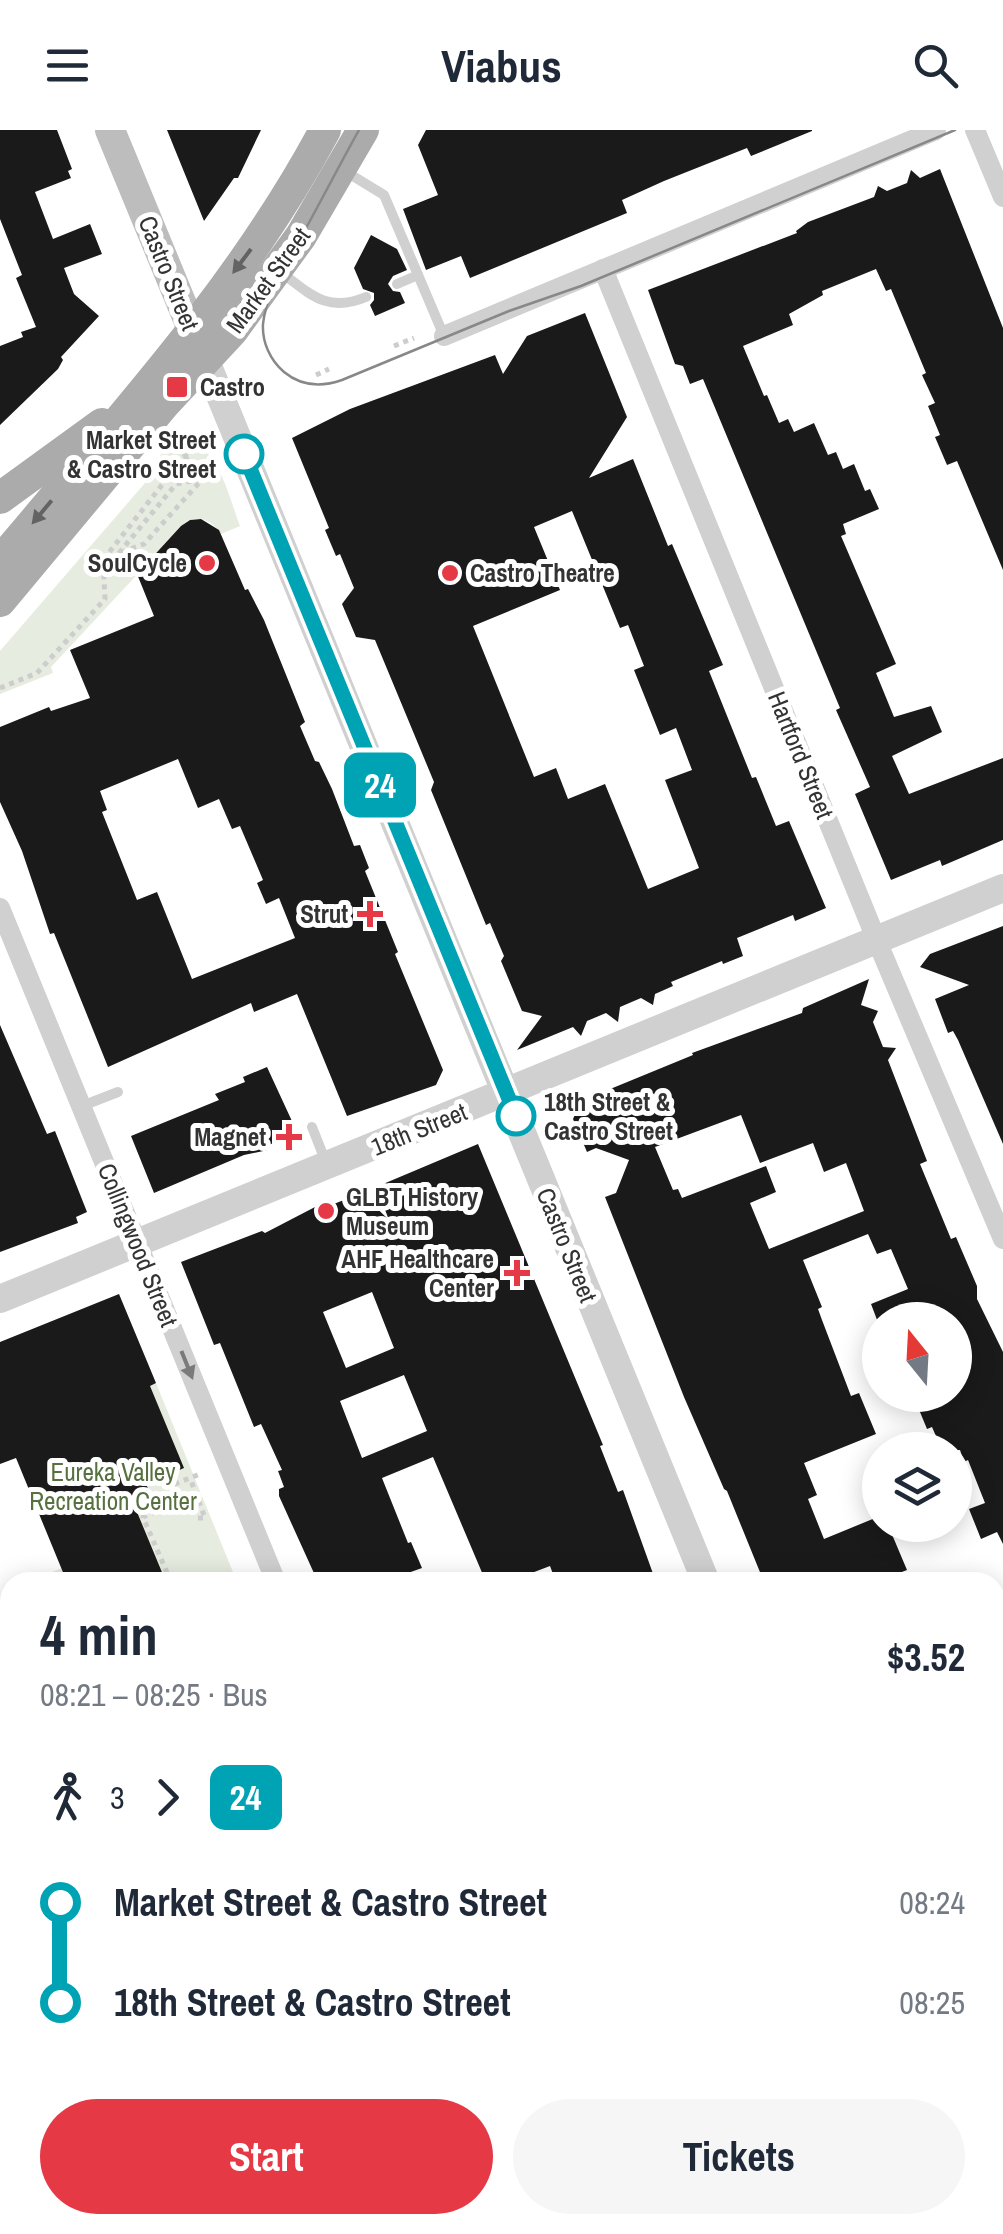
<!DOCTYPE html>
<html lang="en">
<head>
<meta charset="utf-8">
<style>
  body { margin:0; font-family:"Archivo Narrow",sans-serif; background:#f6f6f7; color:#1f2937; height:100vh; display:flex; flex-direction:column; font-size:38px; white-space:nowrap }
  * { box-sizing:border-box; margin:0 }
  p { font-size:32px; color:#747a83 }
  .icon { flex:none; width:55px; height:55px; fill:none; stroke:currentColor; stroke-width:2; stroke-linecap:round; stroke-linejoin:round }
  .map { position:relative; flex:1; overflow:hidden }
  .side { position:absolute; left:0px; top:1442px; width:1005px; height:662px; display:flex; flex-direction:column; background:#fff; border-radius:30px 30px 0 0; box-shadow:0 5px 25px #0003 }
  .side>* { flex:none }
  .badge { padding:0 20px; border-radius:15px; font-size:35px; line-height:65px }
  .needle { width:65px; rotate:342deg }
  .buttons { position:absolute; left:862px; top:1172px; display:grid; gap:20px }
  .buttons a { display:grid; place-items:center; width:110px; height:110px; border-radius:50%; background:#fff; box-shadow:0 5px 25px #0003; font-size:50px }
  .map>.badge { position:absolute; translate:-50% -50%; box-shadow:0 0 0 5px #fff }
  .legs { display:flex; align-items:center; gap:15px; height:110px; padding:0 40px; font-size:32px }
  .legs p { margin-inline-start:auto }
  .headline { display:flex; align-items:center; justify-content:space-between; height:170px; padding:0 40px }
  h1 { font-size:55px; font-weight:700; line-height:75px }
  .primary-button { display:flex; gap:20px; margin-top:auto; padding:20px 40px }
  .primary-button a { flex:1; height:115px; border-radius:60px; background:#e63946; color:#fff; font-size:40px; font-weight:700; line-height:115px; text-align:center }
  .primary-button a+a { background:#f6f6f7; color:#1f2937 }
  ul { padding:0 40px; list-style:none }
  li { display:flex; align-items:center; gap:35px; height:100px; font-size:38px }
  li i { display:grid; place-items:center; width:15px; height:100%; margin:0 12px; background:currentColor }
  li i::after { content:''; width:25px; height:25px; margin:-12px; border:8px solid; border-radius:50%; background:#fff }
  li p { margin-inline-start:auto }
  li:first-child i { background:linear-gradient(#0000 50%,currentColor 0) }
  li:last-child i { background:linear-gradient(currentColor 50%,#0000 0) }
  header { display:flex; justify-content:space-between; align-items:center; height:130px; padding:0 40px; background:#fff; font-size:45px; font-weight:700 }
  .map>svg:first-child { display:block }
  .green { fill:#e6ecdf }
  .building { fill:#1a1a1a; fill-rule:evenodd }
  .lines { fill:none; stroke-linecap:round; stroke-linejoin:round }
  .path { stroke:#cdcdcd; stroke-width:5; stroke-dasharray:5 5; stroke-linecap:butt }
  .service { stroke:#d0d0d0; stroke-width:10 }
  .minor { stroke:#d0d0d0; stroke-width:20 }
  .tertiary { stroke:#d0d0d0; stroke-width:28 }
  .secondary { stroke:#bdbdbd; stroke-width:30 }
  .primary { stroke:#ababab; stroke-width:32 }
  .tram { stroke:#888; stroke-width:2.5 }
  .oneway { fill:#636363 }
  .oneway2 { fill:#7a7a7a }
  .line-1-casing { stroke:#fff; stroke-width:22 }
  .line-1 { stroke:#00a3b4; stroke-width:15 }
  .poi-dot { fill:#e63946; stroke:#fff; stroke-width:4 }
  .stop-1-dot { fill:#fff; stroke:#00a3b4; stroke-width:5 }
  .labels { text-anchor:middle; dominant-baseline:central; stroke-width:10; stroke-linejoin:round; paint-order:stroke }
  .street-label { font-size:25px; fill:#333; stroke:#fff }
  .poi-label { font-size:25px; font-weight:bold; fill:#333; stroke:#fff; text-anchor:end }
  .stop-label { font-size:25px; font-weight:bold; fill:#333; stroke:#fff; text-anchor:end }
  .park-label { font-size:25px; fill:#56703f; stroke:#fff }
</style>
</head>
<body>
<header><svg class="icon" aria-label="menu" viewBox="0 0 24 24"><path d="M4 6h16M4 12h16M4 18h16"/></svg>Viabus<svg class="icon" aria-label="search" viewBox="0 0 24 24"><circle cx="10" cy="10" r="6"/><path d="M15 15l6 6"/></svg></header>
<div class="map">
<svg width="1003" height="2104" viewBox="0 0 1003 2104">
  <rect width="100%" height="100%" fill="#fff"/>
  <!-- green -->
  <g class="green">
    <path d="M185 311C219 316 229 368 240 396L221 404C212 391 202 386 187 391L51 537 53 543 0 564V521L164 331 160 325 174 314Z"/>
    <polygon points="156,1253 237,1452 28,1452 62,1438 13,1320"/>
    <polygon points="10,1608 10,1721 0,1696 0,1612"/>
  </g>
  <!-- building -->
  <g class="building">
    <polygon points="0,0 57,0 72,39 68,41 71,48 35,62 53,109 90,94 102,124 64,138 74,164 99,186 61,227 63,230 58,239 0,295 0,216 23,207 21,202 36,197 16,148 22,145 0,89"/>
    <polygon points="167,0 261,0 238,48 234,48 204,91"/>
    <polygon points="426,0 812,0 812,1 751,26 747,18 664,51 622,70 627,83 470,148 461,126 426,140 403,79 438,65 418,15"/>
    <polygon points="940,39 1003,198 1003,440 957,331 947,335 935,307 940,305 928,276 935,273 922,245 926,243 891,159 886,161 876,139 822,161 823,165 789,184 793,195 743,216 764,266 767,265 779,293 788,289 794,302 814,293 828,325 836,322 843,339 854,334 865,361 870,359 879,379 843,394 846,404 841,406 896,534 876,543 894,587 931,576 942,602 892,626 909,664 1003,628 1003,710 942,736 940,730 891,750 855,664 870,657 836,580 840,578 703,249 690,254 683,236 675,234 648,160 797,103 796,101 808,92 874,67 878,56 887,61 907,53 911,40 920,48"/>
    <polygon points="371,105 397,119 407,140 393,146 388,154 393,161 400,162 405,173 375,186 370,175 374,170 374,163 363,159 354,138"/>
    <path d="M585 183 627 287 589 348 633 329 668 416 672 414 723 535 709 541 752 648 756 647 776 696 789 691 826 778 795 791 793 785 737 808 743 826 723 834 722 831 671 852 673 856 655 864 653 875 641 868 620 877 618 892 606 883 587 891 581 906 573 897 517 920 542 886 522 881 501 831 504 826 490 793 486 795 431 660 434 652 375 510 356 507 342 474 354 458 340 424 336 426 325 400 329 398 292 308 350 279 495 225 503 244 527 206ZM572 381 620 498 628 495 644 536 634 540 660 605 676 598 692 640 665 650 699 738 648 759 605 654 568 669 556 638 534 647 473 496 560 460 534 397Z"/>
    <path d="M201 389 219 400 245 460 248 459 264 490 305 592 300 596 315 631 319 632 332 659 354 716 360 715 369 738 365 741 398 822 395 824 443 940 436 955 347 986 297 864 254 882 251 873 108 937 54 803 50 804 22 721 0 672V597L49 577 51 581 90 568 70 520 154 486 137 444 181 396 190 390ZM178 629 198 678 219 669 232 699 240 696 263 750 257 753 266 774 279 768 295 808 192 849 157 762 137 770 102 682 107 680 100 661Z"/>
    <polygon points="1003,796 1003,1014 958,910 953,901 948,903 935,869 969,855 920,837 930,824"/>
    <path d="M869 849 861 875 878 881 873 892 883 917 896 918 888 930 927 1031 920 1034 951 1109 956 1107 977 1156V1169L1003 1222V1414L997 1402 981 1409 969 1379 985 1373 968 1330 964 1332 960 1320H942L932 1297 927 1299 913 1265H955V1190H880L879 1195 871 1174 908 1159 891 1119 877 1124 868 1104 803 1130 822 1177 818 1179 822 1190 851 1266 859 1263 876 1304 804 1333 817 1365 808 1369 824 1409 880 1386V1395H888L907 1440 876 1452H860L857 1446 841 1452H764L727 1361 724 1359 684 1267 605 1067 616 1063 629 1030 596 1018 587 1022 573 989 581 971 693 925 692 923 802 883 803 878ZM741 985 760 1033 813 1013 824 1042 846 1033 864 1081 769 1119 750 1073 776 1062 766 1036 682 1068 678 1059 673 1060 655 1017Z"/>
    <polygon points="0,895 47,1004 55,1001 87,1082 76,1087 78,1093 0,1122"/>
    <polygon points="267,937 297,1002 269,1015 268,1020 244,1025 154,1063 131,1006 219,970 215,964 245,952 243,947"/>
    <path d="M478 1014 603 1315 600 1316 618 1362 623 1360 656 1452H556L550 1436 508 1452H486L433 1327 382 1348 408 1413 411 1412 422 1438 405 1444 408 1452H318L279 1366V1359L284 1357 278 1341 282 1340 261 1294 254 1297 220 1213 214 1215 181 1132 262 1101 265 1103 315 1077 324 1078 361 1063 389 1090 376 1057ZM372 1162 394 1218 346 1238 323 1182ZM404 1245 427 1301 362 1328 340 1271Z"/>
    <polygon points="119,1164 156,1253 150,1256 184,1338 146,1354 155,1375 137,1382 166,1452 67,1452 16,1328 0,1334 0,1212"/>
  </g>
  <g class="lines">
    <!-- path -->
    <g class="path">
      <polyline points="394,216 414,208"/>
      <polyline points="316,245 329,239"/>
      <polyline points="122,422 144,414 215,335"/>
      <polyline points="119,423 176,354 202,349 186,328 181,312"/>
      <polyline points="0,558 37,543 105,469 103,430 195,313"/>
      <polyline points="165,1365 178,1370 189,1366 197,1388 205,1388 190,1348"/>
      <polyline points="171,1452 143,1387 157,1381 167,1357 200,1344"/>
      <polyline points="0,1635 10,1625"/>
    </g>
    <!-- service -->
    <g class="service">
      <polyline points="343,40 384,65 444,206"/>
      <path d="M282 143C311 165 328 183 366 167"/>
      <polyline points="397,154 418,145"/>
      <polyline points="82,976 118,962"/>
      <polyline points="312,997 327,1035"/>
    </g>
    <!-- minor -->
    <g class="minor">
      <polyline points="975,0 1003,67"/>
      <polyline points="603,139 877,811 1003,1109"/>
      <polyline points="444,206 936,0"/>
      <polyline points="0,778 276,1452"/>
      <polyline points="995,1548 1003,1545"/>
      <polyline points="0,1799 10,1823"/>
      <polyline points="0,1958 10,1954"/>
      <polyline points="122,2095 125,2104"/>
      <polyline points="544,2095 548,2104"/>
    </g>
    <!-- tertiary -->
    <g class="tertiary">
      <polyline points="199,214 706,1452"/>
      <polyline points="0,1169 1003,758"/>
      <polyline points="973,2095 977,2104"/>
    </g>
    <!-- secondary -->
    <polyline class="secondary" points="110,0 192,199"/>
    <!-- primary -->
    <g class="primary">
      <polyline points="0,368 102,294"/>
      <path d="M0 432C115 294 240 160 325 0"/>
      <polyline points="0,471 165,273 232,201 301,106 363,0"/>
    </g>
    <!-- tram -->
    <path class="tram" d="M359 0C339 36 320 73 300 109 286 135 266 164 263 194 262 212 270 230 284 242 301 256 322 257 342 250L509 181 581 156 955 0"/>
  </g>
  <!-- one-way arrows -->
  <defs><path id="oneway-solid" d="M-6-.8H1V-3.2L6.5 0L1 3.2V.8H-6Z" transform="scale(2.5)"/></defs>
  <g class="oneway">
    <use href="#oneway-solid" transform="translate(242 131) rotate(127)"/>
    <use href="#oneway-solid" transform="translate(42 382) rotate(130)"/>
  </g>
  <use class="oneway2" href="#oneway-solid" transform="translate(187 1235) rotate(68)"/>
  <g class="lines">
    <defs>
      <polyline id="line-1" points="244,324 516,986"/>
    </defs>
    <!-- line-1 casing -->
    <use href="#line-1" class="line-1-casing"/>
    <!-- line-1 -->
    <use href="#line-1" class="line-1"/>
  </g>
  <!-- markers -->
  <g class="poi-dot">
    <rect x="165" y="245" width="24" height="24" rx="5"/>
    <circle cx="207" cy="433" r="10"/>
    <circle cx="450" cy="443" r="10"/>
    <path d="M365 769h10v10h10v10h-10v10h-10v-10h-10v-10h10z"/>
    <path d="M284 992h10v10h10v10h-10v10h-10v-10h-10v-10h10z"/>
    <circle cx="326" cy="1081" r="10"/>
    <path d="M512 1128h10v10h10v10h-10v10h-10v-10h-10v-10h10z"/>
  </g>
  <g class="stop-1-dot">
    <circle cx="244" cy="324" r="18"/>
    <circle cx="516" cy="986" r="18"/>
  </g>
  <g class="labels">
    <!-- street labels -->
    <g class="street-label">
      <text transform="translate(169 143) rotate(68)">Castro Street</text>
      <text transform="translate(268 150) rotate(-54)">Market Street</text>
      <text transform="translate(801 625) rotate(68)">Hartford Street</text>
      <text transform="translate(419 999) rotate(-22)">18th Street</text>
      <text transform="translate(138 1115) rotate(68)">Collingwood Street</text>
      <text transform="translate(567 1115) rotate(68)">Castro Street</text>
    </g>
    <!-- poi labels -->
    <g class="poi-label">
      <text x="200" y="257" text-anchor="start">Castro</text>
      <text x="187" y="433">SoulCycle</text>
      <text x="470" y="443" text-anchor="start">Castro Theatre</text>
      <text x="348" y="784">Strut</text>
      <text x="266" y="1007">Magnet</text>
      <text x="346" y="1067" text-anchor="start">GLBT History<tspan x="346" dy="29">Museum</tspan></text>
      <text x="494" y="1129">AHF Healthcare<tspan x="494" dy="29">Center</tspan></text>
    </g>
    <!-- stop labels -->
    <g class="stop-label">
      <text x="216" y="310">Market Street<tspan x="216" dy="29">&amp; Castro Street</tspan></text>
      <text x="544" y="972" text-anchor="start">18th Street &amp;<tspan x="544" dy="29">Castro Street</tspan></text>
    </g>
    <!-- park labels -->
    <g class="park-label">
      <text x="113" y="1342">Eureka Valley<tspan x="113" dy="29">Recreation Center</tspan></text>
    </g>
  </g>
</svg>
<div class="buttons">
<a><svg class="needle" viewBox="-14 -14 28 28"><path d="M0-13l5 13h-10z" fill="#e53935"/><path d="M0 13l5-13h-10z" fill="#747a83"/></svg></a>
<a><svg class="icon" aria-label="layers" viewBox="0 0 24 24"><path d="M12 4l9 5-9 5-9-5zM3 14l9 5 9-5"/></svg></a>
</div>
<b class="badge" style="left:380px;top:655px;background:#00a3b4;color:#fff">24</b>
<section class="side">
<div class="headline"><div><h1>4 min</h1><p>08:21 – 08:25 · Bus</p></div><b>$3.52</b></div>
<div class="legs"><svg class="icon" aria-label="walk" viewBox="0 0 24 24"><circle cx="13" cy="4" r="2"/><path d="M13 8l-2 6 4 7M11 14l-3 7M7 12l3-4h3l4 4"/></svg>3<svg class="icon" aria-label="forward" viewBox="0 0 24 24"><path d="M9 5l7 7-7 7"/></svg><b class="badge" style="background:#00a3b4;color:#fff">24</b></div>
<ul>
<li><i style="color:#00a3b4"></i><b>Market Street &amp; Castro Street</b><p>08:24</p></li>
<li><i style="color:#00a3b4"></i><b>18th Street &amp; Castro Street</b><p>08:25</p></li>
</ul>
<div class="primary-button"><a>Start</a><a>Tickets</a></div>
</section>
</div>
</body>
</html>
